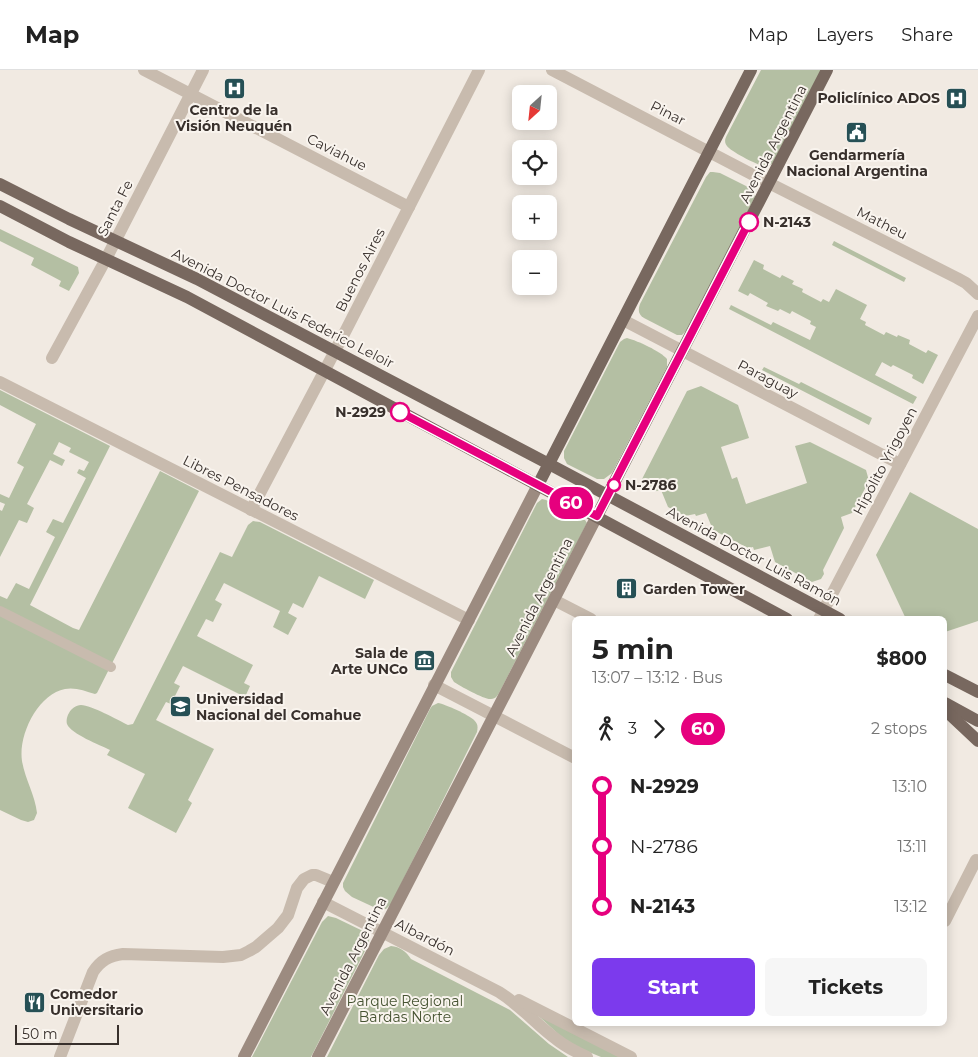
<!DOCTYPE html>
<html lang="en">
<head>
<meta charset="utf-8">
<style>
  body { margin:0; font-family:Montserrat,sans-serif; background:#f6f6f6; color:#222; height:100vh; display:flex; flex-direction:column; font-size:19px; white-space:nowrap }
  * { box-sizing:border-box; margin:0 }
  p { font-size:16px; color:#767676 }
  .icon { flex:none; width:28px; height:28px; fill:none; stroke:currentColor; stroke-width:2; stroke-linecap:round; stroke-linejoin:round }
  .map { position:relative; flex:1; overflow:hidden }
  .side { position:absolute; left:572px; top:546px; width:375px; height:410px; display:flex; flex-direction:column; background:#fff; border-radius:8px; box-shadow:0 2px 12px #0003 }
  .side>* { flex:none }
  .badge { padding:0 10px; border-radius:16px; font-size:18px; line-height:32px }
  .needle { width:32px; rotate:207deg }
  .fabs { position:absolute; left:512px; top:15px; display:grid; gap:10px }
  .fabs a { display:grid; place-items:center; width:45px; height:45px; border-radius:8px; background:#fff; box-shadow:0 2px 12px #0003; font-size:25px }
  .scale { position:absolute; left:15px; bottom:12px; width:104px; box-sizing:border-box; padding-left:5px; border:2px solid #38302c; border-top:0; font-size:14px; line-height:18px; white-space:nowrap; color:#38302c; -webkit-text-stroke:4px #f9f4ee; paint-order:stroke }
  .map>.badge { position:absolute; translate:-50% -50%; box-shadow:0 0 0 2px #fff }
  .legs { display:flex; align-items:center; gap:8px; height:55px; padding:0 20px; font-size:16px }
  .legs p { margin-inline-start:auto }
  .head { display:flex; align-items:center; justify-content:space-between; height:85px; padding:0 20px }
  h1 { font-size:28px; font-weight:700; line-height:38px }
  .primary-button { display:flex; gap:10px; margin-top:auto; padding:10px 20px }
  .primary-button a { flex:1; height:58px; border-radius:8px; background:#7c3aed; color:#fff; font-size:20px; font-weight:700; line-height:58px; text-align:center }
  .primary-button a+a { background:#f6f6f6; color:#222 }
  ul { padding:0 20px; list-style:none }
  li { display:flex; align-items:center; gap:18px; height:60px; font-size:19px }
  li i { display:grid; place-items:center; width:8px; height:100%; margin:0 6px; background:currentColor }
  li i::after { content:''; width:12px; height:12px; margin:-6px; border:4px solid; border-radius:50%; background:#fff }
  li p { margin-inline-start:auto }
  li:first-child i { background:linear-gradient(#0000 50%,currentColor 0) }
  li:last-child i { background:linear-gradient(currentColor 50%,#0000 0) }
  header { display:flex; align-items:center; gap:30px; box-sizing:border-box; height:70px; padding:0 25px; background:#fff; border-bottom:1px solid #e0e0e0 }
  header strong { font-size:24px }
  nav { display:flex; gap:28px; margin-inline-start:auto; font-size:18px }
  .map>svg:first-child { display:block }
  .green { fill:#b4bfa3 }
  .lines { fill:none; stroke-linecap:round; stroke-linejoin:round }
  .pedestrian { stroke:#c8bbae; stroke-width:10 }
  .minor { stroke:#c8bbae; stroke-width:12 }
  .secondary { stroke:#9c8b80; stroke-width:12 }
  .primary { stroke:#78685f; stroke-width:12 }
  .line-1-casing { stroke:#fff; stroke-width:11 }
  .line-1 { stroke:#e6007e; stroke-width:8 }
  .stop-1-dot { fill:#fff; stroke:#e6007e; stroke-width:2.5 }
  .labels { text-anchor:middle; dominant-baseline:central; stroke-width:4; stroke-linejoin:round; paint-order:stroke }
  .poi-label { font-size:14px; font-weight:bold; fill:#38302c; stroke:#f9f4ee; text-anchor:start }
  .street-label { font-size:14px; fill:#38302c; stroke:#f9f4ee }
  .stop-label { font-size:14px; font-weight:bold; fill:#38302c; stroke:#f9f4ee; text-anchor:start }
  .park-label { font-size:14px; fill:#465332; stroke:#f9f4ee }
</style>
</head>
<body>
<header>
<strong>Map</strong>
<nav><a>Map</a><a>Layers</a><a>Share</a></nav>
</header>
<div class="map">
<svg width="978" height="987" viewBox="0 0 978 987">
  <rect width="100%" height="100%" fill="#f1eae2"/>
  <!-- green -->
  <g class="green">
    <path d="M761 0H821L773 93C770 95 770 96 766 96 760 97 730 81 727 76 724 72 725 69 727 65Z"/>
    <path d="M710 102H713L720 103 750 118 753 122 755 127 686 261 682 265H677L644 248C638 244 638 240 640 234L706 107Z"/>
    <polygon points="0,159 78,197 79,203 69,221 59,216 61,211 31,195 34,188 0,171"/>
    <polygon points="834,171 906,208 904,212 832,175"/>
    <polygon points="754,190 764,195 763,199 780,208 782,205 794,211 792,214 803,219 802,222 821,232 823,229 829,232 836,219 867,235 860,249 866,252 865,255 884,265 886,262 897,267 898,265 910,270 909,274 926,283 928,280 938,285 923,314 912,308 913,305 893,295 891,297 882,292 875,305 917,327 913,334 729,239 731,235 771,255 773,252 810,270 816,257 810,254 811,251 792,241 790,244 780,239 778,241 766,236 768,233 750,223 748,226 738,221"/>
    <path d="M627 268C638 271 660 281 667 289V297L612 403 604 409H597L567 394 564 388V381L620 272 624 269Z"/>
    <polygon points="764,297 799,314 801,312 872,348 869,355 762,300"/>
    <polygon points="701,316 738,335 749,368 721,377 732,409 737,407 746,434 807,413 795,376 810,372 866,400 869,411 852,443 841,447 844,458 823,500 824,504 821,509 812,512 775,492 770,476 754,480 753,477 748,478 713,460 706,443 696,446 695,444 685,446 668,437 661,420 652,422 652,420 645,422 641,411 687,321"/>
    <path d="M0 320 110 376 30 535 73 558 79 560 160 401 199 421 97 623 95 624C85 621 75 617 65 619 38 624 18 665 22 691 25 709 35 725 37 743L34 750 28 752 21 750 0 740V526L7 529 16 513 29 519 55 467 46 462 53 449 63 453 86 408 77 403 79 399 84 401 89 392 69 382 71 378 59 372 53 384 65 390 62 396 50 390 27 434 34 438 27 453 19 450 0 487V440L2 441 5 434 0 432V424L9 428 24 397 17 393 36 354 0 335Z"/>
    <polygon points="910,422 978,459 978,551 945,562 945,549 906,549 876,485"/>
    <path d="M542 429 546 430 585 450 587 453 500 621C498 625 496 629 491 629 485 630 460 616 454 612L451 607V602L537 433Z"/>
    <path d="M253 451 260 452 374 510 365 529 319 506 303 538 293 533 288 543 297 548 288 565 273 557 280 541 224 513 215 530 222 534 213 552 206 549 197 566 253 595 244 613 250 616 245 627 183 596 174 613 180 616 171 634 166 632 156 650 214 679 188 730 192 733 176 763 128 738 145 704 107 685 110 680C100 675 71 664 67 654 66 651 67 646 69 643 71 639 76 635 81 635 91 635 118 650 128 655L133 654 220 482 232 487 248 455Z"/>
    <path d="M438 633C445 634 469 645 474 650 478 654 478 657 477 662L391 834 386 839 380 840 352 827 345 821 343 817V813L430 639 432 636Z"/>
    <path d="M328 846 336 848 365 862C370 865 370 869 368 875L311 987H252L322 852Z"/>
    <path d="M391 876C400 877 406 881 411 889L510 940 549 974 568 987H327L379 885 384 879Z"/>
    <polygon points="532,940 625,987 601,987 579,978 567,972"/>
  </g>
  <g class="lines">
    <!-- pedestrian -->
    <polyline class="pedestrian" points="0,541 111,597"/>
    <!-- minor -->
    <g class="minor">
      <polyline points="144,0 409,137"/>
      <polyline points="552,0 761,109 957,208 966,213 978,224"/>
      <polyline points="623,250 900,394"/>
      <polyline points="52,288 106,189 203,0"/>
      <polyline points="0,312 469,550"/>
      <polyline points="251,440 345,262 479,0"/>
      <polyline points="554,530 591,549"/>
      <polyline points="819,549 978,246"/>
      <polyline points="434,615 575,688"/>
      <path d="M323 832 499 922C521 936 536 954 556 969 566 977 576 982 587 987"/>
      <polyline points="945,851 976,790"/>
      <polyline points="519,930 631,987"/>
      <path d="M60 987 93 902C101 890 109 886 123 884L223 887 241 885 249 881 256 877 278 858 288 845 297 818 304 809 312 805H316L333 812"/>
    </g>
    <!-- secondary -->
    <g class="secondary">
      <polyline points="244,987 538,415"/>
      <polyline points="318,987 597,446"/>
    </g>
    <!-- primary -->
    <g class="primary">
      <polyline points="0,114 69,149 197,209 549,394 840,549"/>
      <polyline points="0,136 69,172 187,227 787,549"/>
      <polyline points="538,415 751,0"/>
      <polyline points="597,446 827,0"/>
      <polyline points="945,605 978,622"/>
      <polyline points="945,633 978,651"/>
      <polyline points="945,640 978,671"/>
    </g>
  </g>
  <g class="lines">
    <defs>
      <polyline id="line-1" points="400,342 597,446 749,152"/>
    </defs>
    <!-- line-1 casing -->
    <use href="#line-1" class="line-1-casing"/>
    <!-- line-1 -->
    <use href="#line-1" class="line-1"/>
  </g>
  <!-- icons -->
  <defs>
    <symbol id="hospital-square" viewBox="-11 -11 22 22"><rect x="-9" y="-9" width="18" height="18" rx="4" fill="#265055" stroke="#f9f4ee"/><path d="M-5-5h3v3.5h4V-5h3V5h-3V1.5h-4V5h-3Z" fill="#fff"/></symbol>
    <symbol id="civic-square" viewBox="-11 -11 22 22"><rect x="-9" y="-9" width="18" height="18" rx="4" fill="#265055" stroke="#f9f4ee"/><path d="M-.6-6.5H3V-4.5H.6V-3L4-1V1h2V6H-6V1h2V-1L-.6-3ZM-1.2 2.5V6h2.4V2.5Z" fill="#fff"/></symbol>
    <symbol id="building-square" viewBox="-11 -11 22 22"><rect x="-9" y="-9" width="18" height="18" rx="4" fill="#265055" stroke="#f9f4ee"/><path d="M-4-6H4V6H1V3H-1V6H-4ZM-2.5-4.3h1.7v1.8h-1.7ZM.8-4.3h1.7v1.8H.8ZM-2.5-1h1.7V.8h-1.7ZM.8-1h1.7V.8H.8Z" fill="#fff"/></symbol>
    <symbol id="museum-square" viewBox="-11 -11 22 22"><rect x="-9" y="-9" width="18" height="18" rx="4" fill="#265055" stroke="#f9f4ee"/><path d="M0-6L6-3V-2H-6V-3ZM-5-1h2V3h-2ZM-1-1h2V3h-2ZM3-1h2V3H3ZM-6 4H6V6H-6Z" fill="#fff"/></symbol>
    <symbol id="university-square" viewBox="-11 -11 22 22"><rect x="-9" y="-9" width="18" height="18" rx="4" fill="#265055" stroke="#f9f4ee"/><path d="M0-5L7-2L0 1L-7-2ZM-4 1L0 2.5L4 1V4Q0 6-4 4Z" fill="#fff"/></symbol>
    <symbol id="restaurant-square" viewBox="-11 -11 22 22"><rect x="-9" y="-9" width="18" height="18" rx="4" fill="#265055" stroke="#f9f4ee"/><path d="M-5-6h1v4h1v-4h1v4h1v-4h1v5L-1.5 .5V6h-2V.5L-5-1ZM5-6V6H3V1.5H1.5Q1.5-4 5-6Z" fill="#fff"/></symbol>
  </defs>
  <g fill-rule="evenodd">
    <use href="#hospital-square" x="222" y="6" width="25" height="25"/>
    <use href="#hospital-square" x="944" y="16" width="25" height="25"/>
    <use href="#civic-square" x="844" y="50" width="25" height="25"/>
    <use href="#building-square" x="614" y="506" width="25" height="25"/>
    <use href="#museum-square" x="412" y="578" width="25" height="25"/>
    <use href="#university-square" x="168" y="624" width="25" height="25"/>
    <use href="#restaurant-square" x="22" y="920" width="25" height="25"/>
  </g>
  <!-- markers -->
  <g class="stop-1-dot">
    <circle cx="749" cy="152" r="9"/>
    <circle cx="400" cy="342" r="9"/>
    <circle cx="614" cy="415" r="6"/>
  </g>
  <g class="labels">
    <!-- poi labels -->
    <g class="poi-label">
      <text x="940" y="28" text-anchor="end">Policlínico ADOS</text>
      <text x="234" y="40" text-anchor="middle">Centro de la<tspan x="234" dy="16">Visión Neuquén</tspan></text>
      <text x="857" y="85" text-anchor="middle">Gendarmería<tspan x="857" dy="16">Nacional Argentina</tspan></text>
      <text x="643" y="519">Garden Tower</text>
      <text x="408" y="583" text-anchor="end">Sala de<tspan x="408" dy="16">Arte UNCo</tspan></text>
      <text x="196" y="629">Universidad<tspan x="196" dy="16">Nacional del Comahue</tspan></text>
      <text x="50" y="924">Comedor<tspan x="50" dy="16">Universitario</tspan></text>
    </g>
    <!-- street labels -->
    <g class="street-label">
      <text transform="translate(668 43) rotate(27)">Pinar</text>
      <text transform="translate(773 74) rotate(-63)">Avenida Argentina</text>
      <text transform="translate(337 82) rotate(27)">Caviahue</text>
      <text transform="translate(115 138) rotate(-63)">Santa Fe</text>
      <text transform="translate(882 153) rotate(27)">Matheu</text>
      <text transform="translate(360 200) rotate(-63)">Buenos Aires</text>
      <text transform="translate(283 238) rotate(27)">Avenida Doctor Luis Federico Leloir</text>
      <text transform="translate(768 309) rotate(28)">Paraguay</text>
      <text transform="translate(885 391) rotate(-62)">Hipólito Yrigoyen</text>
      <text transform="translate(241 418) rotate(27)">Libres Pensadores</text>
      <text transform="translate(754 486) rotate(28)">Avenida Doctor Luis Ramón</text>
      <text transform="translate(539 527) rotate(-63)">Avenida Argentina</text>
      <text transform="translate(425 867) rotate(27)">Albardón</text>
      <text transform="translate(353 886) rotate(-63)">Avenida Argentina</text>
    </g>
    <!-- stop labels -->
    <g class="stop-label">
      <text x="763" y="152">N-2143</text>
      <text x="386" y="342" text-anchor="end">N-2929</text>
      <text x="625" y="415">N-2786</text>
    </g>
    <!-- park labels -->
    <g class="park-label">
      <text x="405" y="931">Parque Regional<tspan x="405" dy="16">Bardas Norte</tspan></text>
    </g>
  </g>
</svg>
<div class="fabs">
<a><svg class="needle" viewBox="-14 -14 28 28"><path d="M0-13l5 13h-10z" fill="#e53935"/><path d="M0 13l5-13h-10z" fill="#767676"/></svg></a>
<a><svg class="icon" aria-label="locate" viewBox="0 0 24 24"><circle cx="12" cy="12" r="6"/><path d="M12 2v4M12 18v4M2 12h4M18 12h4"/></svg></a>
<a>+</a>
<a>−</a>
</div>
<div class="scale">50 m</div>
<b class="badge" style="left:571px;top:433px;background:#e6007e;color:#fff">60</b>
<section class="side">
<div class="head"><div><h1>5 min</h1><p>13:07 – 13:12 · Bus</p></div><b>$800</b></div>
<div class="legs"><svg class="icon" aria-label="walk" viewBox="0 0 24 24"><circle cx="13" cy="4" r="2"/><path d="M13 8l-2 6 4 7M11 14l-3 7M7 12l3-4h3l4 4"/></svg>3<svg class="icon" aria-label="forward" viewBox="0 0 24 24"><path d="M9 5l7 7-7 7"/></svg><b class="badge" style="background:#e6007e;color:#fff">60</b><p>2 stops</p></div>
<ul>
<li><i style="color:#e6007e"></i><b>N-2929</b><p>13:10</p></li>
<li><i style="color:#e6007e"></i><span>N-2786</span><p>13:11</p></li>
<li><i style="color:#e6007e"></i><b>N-2143</b><p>13:12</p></li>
</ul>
<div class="primary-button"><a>Start</a><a>Tickets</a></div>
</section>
</div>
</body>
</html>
